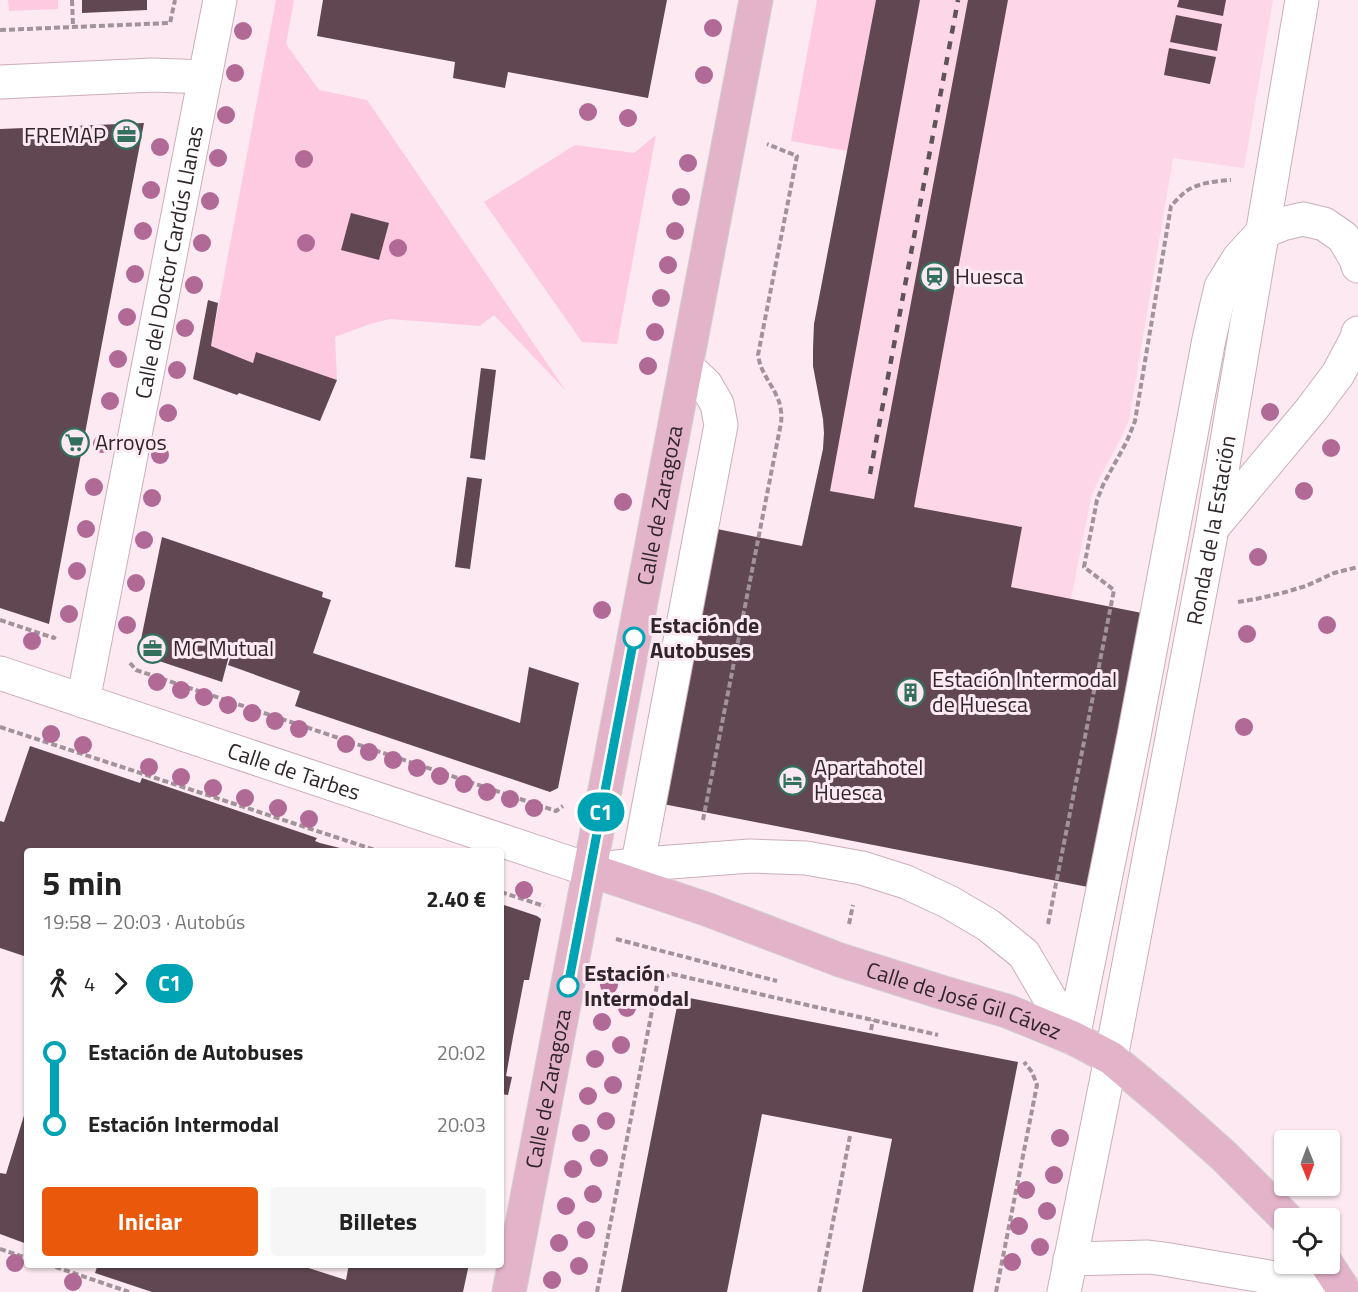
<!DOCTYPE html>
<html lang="es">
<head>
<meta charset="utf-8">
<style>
  body { margin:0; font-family:"Titillium Web",sans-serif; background:#f6f6f6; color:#222; height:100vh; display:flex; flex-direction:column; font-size:22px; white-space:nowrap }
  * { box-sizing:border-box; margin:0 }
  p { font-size:20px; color:#767676 }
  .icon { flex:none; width:33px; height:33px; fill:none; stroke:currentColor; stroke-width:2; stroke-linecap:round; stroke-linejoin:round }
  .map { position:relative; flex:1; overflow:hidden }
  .panel { position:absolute; left:24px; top:848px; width:480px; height:420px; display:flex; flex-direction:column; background:#fff; border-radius:6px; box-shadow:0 2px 4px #0004 }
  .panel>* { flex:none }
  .badge { padding:0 12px; border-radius:20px; font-size:21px; line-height:39px }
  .needle { width:39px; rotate:179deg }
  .tools { position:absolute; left:1274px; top:1130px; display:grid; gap:12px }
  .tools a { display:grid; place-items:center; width:66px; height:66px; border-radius:6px; background:#fff; box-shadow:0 2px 4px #0004; font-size:30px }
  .map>.badge { position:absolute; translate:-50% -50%; box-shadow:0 0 0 3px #fff }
  .legs { display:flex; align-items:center; gap:9px; height:66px; padding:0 18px; font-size:20px }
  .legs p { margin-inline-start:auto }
  .head { display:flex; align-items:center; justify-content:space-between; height:102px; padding:0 18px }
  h1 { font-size:33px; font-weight:700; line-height:45px }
  .primary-button { display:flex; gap:12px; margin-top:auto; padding:12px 18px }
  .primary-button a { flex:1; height:69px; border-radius:6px; background:#ea580c; color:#fff; font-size:24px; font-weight:700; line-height:69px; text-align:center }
  .primary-button a+a { background:#f6f6f6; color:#222 }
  ul { padding:0 18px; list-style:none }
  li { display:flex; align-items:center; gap:21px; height:72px; font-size:22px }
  li i { display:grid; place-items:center; width:9px; height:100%; margin:0 8px; background:currentColor }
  li i::after { content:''; width:15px; height:15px; margin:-8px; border:4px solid; border-radius:50%; background:#fff }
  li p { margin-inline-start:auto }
  li:first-child i { background:linear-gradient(#0000 50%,currentColor 0) }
  li:last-child i { background:linear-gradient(currentColor 50%,#0000 0) }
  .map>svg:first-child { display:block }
  .built { fill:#fdd6e7 }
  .green { fill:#fecae1 }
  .building { fill:#604752 }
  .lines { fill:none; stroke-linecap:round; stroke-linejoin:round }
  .minor-casing { stroke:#ccaebb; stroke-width:35 }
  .major-casing { stroke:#d1cfd0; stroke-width:35 }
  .path { stroke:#a29299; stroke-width:4; stroke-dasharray:6 3; stroke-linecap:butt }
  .minor { stroke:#fff; stroke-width:33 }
  .major { stroke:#e3b3ca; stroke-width:33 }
  .rail { stroke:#5f5358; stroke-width:4.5; stroke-dasharray:8 8; stroke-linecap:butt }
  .tree { fill:#b16995 }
  .line-1-casing { stroke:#fff; stroke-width:14 }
  .line-1 { stroke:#00a3b4; stroke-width:9 }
  .stop-1-dot { fill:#fff; stroke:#00a3b4; stroke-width:3 }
  .labels { text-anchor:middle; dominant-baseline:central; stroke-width:6; stroke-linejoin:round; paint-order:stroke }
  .poi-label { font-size:22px; fill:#30252a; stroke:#fce9f1; text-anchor:start }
  .street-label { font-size:22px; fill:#30252a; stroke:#fce9f1 }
  .stop-label { font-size:22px; font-weight:bold; fill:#30252a; stroke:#fce9f1; text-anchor:start }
</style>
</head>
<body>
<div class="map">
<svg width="1358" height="1292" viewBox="0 0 1358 1292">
  <rect width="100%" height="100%" fill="#fce9f1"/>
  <!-- built -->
  <polygon class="built" points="876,0 1273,0 1244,168 1173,158 1129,420 1121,438 1097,483 1091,498 1071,599 1011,587 807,524 823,449 824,433 823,419 813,366 813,349 814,324"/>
  <!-- green -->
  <g class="green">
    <polygon points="8,0 58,0 58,9 9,11"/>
    <polygon points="276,0 294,0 286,44 319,90 367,100 566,391 494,315 480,326 390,319 370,324 335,337 337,380 256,352 253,363 211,346"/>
    <polygon points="817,0 876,0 847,151 791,141"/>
    <polygon points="656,135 617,344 582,342 484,202 575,145 634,153"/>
  </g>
  <!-- building -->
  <g class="building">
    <polygon points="82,0 147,0 147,10 82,13"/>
    <polygon points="323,0 667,0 648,98 508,72 505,88 453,78 455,62 317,36"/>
    <polygon points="876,0 920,0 830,491 874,499 968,0 1008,0 914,507 1022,527 1011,587 1142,613 1088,887 663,804 717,529 802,546 823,449 824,433 823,419 813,366 813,349 814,324"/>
    <polygon points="1179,0 1226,0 1223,16 1177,7"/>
    <polygon points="1176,15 1222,24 1217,51 1170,42"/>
    <polygon points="1169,48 1216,57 1210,84 1164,75"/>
    <polygon points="144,123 103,338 49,624 0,608 0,129"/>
    <polygon points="351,213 389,223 379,260 341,250"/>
    <polygon points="208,300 218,303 211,346 253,363 256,352 337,380 320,421 239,393 237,395 193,379"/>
    <polygon points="481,368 496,370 485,460 470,458"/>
    <polygon points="467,477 482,479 470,569 455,567"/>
    <polygon points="162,537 323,592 322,597 331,600 313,653 520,723 529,667 579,683 558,788 550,792 295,706 300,691 228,665 231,656 229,656 222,682 138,654"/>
    <polygon points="30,746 140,783 142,778 317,838 315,841 320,843 348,850 27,850 27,957 0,948 0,821 4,822"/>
    <polygon points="501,904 537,916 541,919 529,980 524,980 513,1037 506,1076 512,1077 508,1095 501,1094"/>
    <polygon points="679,996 1018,1062 973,1292 862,1292 892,1139 762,1114 727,1292 621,1292"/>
    <polygon points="26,1109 27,1109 27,1244 0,1234 0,1173 6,1174"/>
    <polygon points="296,1264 346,1280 349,1264 469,1264 463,1292 152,1292 95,1273 97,1267 90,1265"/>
  </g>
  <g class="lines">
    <defs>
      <g id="minor">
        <polyline points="0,82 153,75 205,77"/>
        <polyline points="1213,527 1311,410 1338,374 1357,338 1358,333"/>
        <path id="s1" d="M0 673 590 870 644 864 750 856 806 858 862 868 906 882 949 902 988 925 1024 954 1073 1038"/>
        <path id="s2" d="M83 701 220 0"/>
        <polyline points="644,864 640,852 721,425 717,404 706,385 686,366"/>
        <polyline points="1073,1038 1134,736 1209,339 1221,287 1239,258 1263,232 1282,224 1303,219 1324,224 1343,237 1356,259 1358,266"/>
        <polyline points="1070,1259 1148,1257 1164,1259 1344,1290"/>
        <path id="s3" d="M1064 1292 1111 1058 1212 529 1302 0"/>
      </g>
      <g id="major">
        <path id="s4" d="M590 870 706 909 840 960 941 992 1007 1011 1073 1038 1111 1058 1168 1106 1224 1156 1286 1218"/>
        <polyline points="1326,1263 1345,1292"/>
        <path id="s5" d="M509 1292 756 0"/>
      </g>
    </defs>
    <!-- minor casing -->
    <use href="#minor" class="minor-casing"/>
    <!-- major casing -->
    <use href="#major" class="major-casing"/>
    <!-- path -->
    <g class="path">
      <polyline points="72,0 73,26"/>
      <polyline points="0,30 170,23 175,0"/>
      <polyline points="1238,602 1256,599 1282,593 1306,586 1334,573 1358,567"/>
      <polyline points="0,620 54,638 55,636"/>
      <polyline points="130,663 136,670 556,811 563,806"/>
      <polyline points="0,727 375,850"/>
      <path d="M703 820 781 423C782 415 781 406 778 399 771 382 761 374 758 355L797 156 767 144"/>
      <polyline points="501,892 544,906"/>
      <polyline points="849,924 853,905"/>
      <path d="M1048 924 1114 590 1084 567 1097 500 1103 485 1127 441 1135 421 1171 206C1175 202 1180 196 1185 192 1197 183 1216 181 1231 180"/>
      <polyline points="616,939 777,981"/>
      <polyline points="871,1030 873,1020"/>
      <polyline points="0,1249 27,1258"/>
      <polyline points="47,1264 129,1292"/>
      <polyline points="597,1292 658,980 672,974 938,1035"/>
      <polyline points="819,1292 850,1136"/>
      <polyline points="996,1292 1037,1085 1032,1072 1024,1062"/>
    </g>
    <!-- minor -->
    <use href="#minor" class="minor"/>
    <!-- major -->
    <use href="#major" class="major"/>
    <!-- rail -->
    <polyline class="rail" points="870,474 958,0"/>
  </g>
  <!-- trees -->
  <g class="tree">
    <circle cx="713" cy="28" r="9"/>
    <circle cx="243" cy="31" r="9"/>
    <circle cx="235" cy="73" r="9"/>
    <circle cx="704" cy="75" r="9"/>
    <circle cx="588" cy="112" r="9"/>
    <circle cx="226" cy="115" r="9"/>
    <circle cx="628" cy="118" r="9"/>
    <circle cx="160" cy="147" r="9"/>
    <circle cx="218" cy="158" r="9"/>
    <circle cx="304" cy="159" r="9"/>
    <circle cx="688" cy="163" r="9"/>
    <circle cx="151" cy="190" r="9"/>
    <circle cx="681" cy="197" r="9"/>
    <circle cx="210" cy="201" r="9"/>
    <circle cx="143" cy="231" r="9"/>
    <circle cx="675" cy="231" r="9"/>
    <circle cx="202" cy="243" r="9"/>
    <circle cx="306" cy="243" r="9"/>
    <circle cx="398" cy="248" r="9"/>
    <circle cx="668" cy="265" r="9"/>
    <circle cx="135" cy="274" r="9"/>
    <circle cx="194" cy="285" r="9"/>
    <circle cx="661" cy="298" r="9"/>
    <circle cx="127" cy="317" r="9"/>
    <circle cx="185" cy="328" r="9"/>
    <circle cx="655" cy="332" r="9"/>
    <circle cx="118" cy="359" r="9"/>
    <circle cx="648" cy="366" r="9"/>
    <circle cx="177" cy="370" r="9"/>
    <circle cx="110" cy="401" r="9"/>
    <circle cx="1270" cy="412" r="9"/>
    <circle cx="168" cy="413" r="9"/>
    <circle cx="102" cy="444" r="9"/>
    <circle cx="1331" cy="448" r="9"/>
    <circle cx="160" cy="455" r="9"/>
    <circle cx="94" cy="487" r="9"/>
    <circle cx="1304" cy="491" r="9"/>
    <circle cx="152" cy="498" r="9"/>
    <circle cx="623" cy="502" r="9"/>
    <circle cx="86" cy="529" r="9"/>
    <circle cx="144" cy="540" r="9"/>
    <circle cx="1258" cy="557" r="9"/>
    <circle cx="77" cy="571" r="9"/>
    <circle cx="136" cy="583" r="9"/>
    <circle cx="602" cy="610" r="9"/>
    <circle cx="69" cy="614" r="9"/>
    <circle cx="127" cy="625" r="9"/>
    <circle cx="1327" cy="625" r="9"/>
    <circle cx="1247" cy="634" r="9"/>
    <circle cx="32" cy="641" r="9"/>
    <circle cx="157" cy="682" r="9"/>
    <circle cx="181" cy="690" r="9"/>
    <circle cx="204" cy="697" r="9"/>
    <circle cx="228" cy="705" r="9"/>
    <circle cx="252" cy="713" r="9"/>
    <circle cx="275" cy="721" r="9"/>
    <circle cx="1244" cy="727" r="9"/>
    <circle cx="299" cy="729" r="9"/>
    <circle cx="51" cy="734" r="9"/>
    <circle cx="346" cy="744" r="9"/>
    <circle cx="83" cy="745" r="9"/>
    <circle cx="369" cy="752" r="9"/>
    <circle cx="393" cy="760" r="9"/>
    <circle cx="149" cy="767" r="9"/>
    <circle cx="417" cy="768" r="9"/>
    <circle cx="440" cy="776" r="9"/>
    <circle cx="181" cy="777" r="9"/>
    <circle cx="464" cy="784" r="9"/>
    <circle cx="213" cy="788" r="9"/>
    <circle cx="487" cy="792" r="9"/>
    <circle cx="245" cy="798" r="9"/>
    <circle cx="510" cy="799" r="9"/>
    <circle cx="278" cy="808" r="9"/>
    <circle cx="534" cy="808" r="9"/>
    <circle cx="309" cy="819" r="9"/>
    <circle cx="524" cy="890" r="9"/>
    <circle cx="609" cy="985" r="9"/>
    <circle cx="627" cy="1008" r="9"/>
    <circle cx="602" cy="1022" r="9"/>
    <circle cx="621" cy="1045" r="9"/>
    <circle cx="595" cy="1059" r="9"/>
    <circle cx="613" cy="1085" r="9"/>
    <circle cx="588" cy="1096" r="9"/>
    <circle cx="606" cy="1121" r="9"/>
    <circle cx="581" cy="1133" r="9"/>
    <circle cx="1060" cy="1138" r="9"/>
    <circle cx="599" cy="1158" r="9"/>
    <circle cx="573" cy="1169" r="9"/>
    <circle cx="1054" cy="1175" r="9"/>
    <circle cx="1026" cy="1190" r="9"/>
    <circle cx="593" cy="1194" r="9"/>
    <circle cx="566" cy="1206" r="9"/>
    <circle cx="1047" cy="1211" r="9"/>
    <circle cx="1019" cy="1226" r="9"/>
    <circle cx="586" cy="1230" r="9"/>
    <circle cx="559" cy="1243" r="9"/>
    <circle cx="1040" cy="1247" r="9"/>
    <circle cx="1012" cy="1262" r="9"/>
    <circle cx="15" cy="1263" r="9"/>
    <circle cx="579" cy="1266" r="9"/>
    <circle cx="552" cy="1280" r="9"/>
    <circle cx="73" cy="1282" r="9"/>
  </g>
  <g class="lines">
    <defs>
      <polyline id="line-1" points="568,986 634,638"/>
    </defs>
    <!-- line-1 casing -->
    <use href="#line-1" class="line-1-casing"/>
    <!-- line-1 -->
    <use href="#line-1" class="line-1"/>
  </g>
  <!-- icons -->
  <defs>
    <symbol id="office-ring" viewBox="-11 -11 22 22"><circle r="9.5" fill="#fce9f1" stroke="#33715e" stroke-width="1.5"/><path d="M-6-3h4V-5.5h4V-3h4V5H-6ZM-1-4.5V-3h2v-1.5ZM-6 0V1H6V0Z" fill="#33715e"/></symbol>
    <symbol id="station-ring" viewBox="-11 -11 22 22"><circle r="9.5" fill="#fce9f1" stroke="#33715e" stroke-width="1.5"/><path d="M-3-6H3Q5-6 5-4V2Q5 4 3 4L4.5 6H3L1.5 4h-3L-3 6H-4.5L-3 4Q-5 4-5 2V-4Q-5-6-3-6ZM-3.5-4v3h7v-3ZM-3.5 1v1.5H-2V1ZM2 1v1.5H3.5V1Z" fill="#33715e"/></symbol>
    <symbol id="supermarket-ring" viewBox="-11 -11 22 22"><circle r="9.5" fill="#fce9f1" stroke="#33715e" stroke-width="1.5"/><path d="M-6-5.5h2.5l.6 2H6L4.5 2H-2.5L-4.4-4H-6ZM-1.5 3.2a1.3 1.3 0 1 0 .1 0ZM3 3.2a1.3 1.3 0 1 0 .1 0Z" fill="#33715e"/></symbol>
    <symbol id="building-ring" viewBox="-11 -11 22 22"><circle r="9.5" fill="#fce9f1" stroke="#33715e" stroke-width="1.5"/><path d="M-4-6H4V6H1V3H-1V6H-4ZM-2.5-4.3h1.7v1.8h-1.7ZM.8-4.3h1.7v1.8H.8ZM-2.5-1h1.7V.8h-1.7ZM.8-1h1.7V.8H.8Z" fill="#33715e"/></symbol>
    <symbol id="hotel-ring" viewBox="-11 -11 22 22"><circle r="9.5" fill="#fce9f1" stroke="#33715e" stroke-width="1.5"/><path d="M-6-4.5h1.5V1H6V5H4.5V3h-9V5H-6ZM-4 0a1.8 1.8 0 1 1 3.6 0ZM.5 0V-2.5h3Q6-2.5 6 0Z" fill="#33715e"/></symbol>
  </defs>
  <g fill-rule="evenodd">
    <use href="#office-ring" x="110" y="118" width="33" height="33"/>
    <use href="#station-ring" x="918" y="260" width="33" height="33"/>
    <use href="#supermarket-ring" x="58" y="426" width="33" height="33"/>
    <use href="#office-ring" x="136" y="632" width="33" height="33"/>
    <use href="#building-ring" x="894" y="676" width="33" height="33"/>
    <use href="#hotel-ring" x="776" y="764" width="33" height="33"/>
  </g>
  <!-- markers -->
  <g class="stop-1-dot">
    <circle cx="634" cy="638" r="10"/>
    <circle cx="568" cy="986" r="10"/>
  </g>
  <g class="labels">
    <!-- poi labels -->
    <g class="poi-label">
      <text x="106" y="135" text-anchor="end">FREMAP</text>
      <text x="955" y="276">Huesca</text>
      <text x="95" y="442">Arroyos</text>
      <text x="173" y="648">MC Mutual</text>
      <text x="932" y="679">Estación Intermodal<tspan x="932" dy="25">de Huesca</tspan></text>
      <text x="814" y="767">Apartahotel<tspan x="814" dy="25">Huesca</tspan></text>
    </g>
    <!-- street labels -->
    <g class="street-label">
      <text stroke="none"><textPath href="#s2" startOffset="447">Calle del Doctor Cardús Llanas</textPath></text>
      <text stroke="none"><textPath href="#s5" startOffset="801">Calle de Zaragoza</textPath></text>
      <text stroke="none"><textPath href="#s3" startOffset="776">Ronda de la Estación</textPath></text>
      <text stroke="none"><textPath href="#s1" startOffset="310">Calle de Tarbes</textPath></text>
      <text stroke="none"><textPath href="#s4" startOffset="396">Calle de José Gil Cávez</textPath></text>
      <text stroke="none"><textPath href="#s5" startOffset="207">Calle de Zaragoza</textPath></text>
    </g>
    <!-- stop labels -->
    <g class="stop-label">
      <text x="650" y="625">Estación de<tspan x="650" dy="25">Autobuses</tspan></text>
      <text x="584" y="973">Estación<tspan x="584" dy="25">Intermodal</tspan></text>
    </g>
  </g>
</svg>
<div class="tools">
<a><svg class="needle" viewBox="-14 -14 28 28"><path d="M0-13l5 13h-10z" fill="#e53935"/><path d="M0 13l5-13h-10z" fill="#767676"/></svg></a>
<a><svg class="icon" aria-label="locate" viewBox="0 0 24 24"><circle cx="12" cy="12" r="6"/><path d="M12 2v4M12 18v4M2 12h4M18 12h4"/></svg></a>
</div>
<b class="badge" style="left:601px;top:812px;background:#00a3b4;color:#fff">C1</b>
<section class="panel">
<div class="head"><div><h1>5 min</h1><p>19:58 – 20:03 · Autobús</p></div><b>2.40 €</b></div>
<div class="legs"><svg class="icon" aria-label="walk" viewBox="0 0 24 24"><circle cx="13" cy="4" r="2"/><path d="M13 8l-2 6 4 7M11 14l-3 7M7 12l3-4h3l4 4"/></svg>4<svg class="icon" aria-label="forward" viewBox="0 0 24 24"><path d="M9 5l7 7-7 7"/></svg><b class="badge" style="background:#00a3b4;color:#fff">C1</b></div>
<ul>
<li><i style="color:#00a3b4"></i><b>Estación de Autobuses</b><p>20:02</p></li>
<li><i style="color:#00a3b4"></i><b>Estación Intermodal</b><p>20:03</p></li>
</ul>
<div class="primary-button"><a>Iniciar</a><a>Billetes</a></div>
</section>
</div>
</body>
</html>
